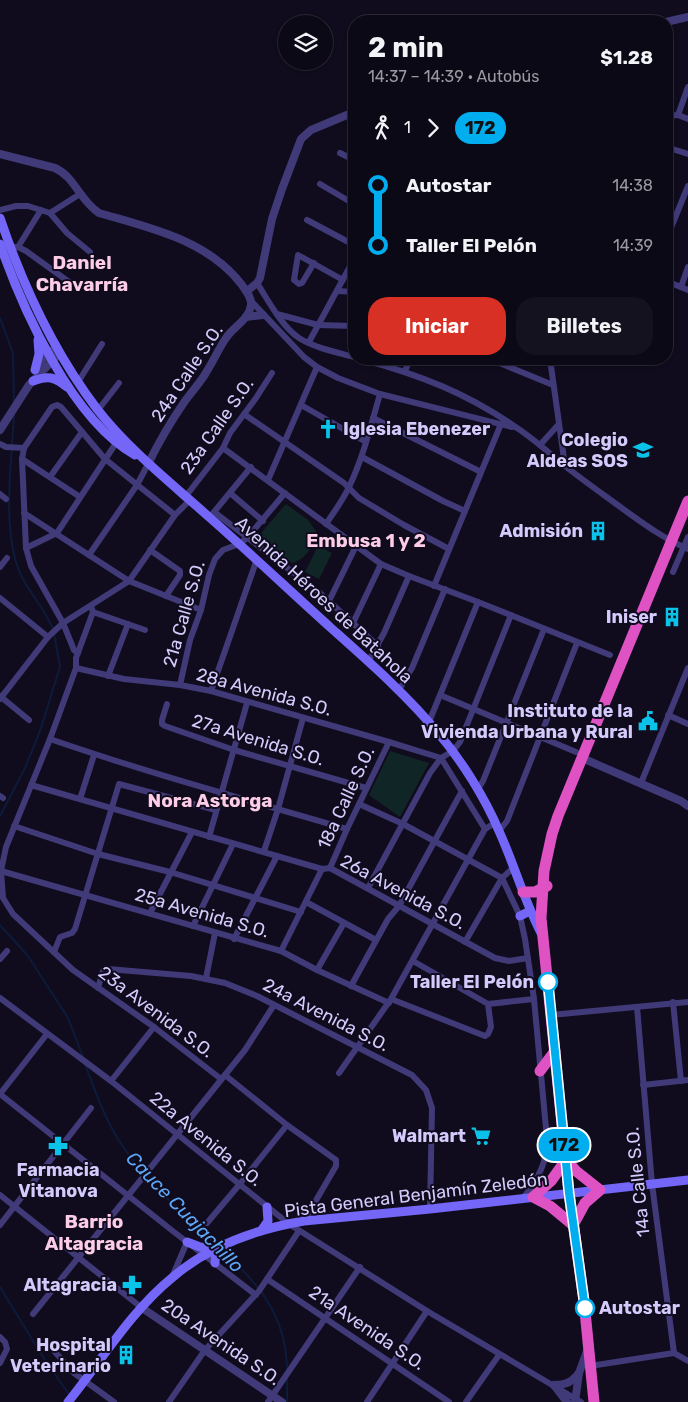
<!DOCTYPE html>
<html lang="es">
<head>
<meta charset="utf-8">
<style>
  body { margin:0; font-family:Rubik,sans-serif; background:#15121f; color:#f1f3f6; height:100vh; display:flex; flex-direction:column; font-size:19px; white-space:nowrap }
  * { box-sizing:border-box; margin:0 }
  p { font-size:16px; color:#9a9aa1 }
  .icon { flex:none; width:28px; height:28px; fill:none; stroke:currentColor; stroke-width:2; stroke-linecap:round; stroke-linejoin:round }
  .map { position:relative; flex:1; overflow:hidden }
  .details { position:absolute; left:348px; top:15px; width:325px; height:350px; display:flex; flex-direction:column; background:#0c0916; border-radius:20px; box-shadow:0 1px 4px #0004,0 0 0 1px #2c2a35 }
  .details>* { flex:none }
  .badge { padding:0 10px; border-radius:16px; font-size:18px; line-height:32px }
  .buttons { position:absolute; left:278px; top:15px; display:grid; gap:10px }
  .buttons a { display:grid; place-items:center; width:55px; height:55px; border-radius:50%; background:#0c0916; box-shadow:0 1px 4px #0004,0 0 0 1px #2c2a35; font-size:25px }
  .map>.badge { position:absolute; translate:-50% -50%; box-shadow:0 0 0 2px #fff }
  .legs { display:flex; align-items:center; gap:8px; height:55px; padding:0 20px; font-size:16px }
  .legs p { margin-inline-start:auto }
  .overview { display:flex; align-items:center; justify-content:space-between; height:85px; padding:0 20px }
  h1 { font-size:28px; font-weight:700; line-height:38px }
  .primary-button { display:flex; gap:10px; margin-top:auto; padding:10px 20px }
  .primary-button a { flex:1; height:58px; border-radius:20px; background:#d93025; color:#fff; font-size:20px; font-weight:700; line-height:58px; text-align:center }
  .primary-button a+a { background:#15121f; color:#f1f3f6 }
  ul { padding:0 20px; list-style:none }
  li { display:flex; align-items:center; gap:18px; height:60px; font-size:19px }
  li i { display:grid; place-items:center; width:8px; height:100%; margin:0 6px; background:currentColor }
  li i::after { content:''; width:12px; height:12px; margin:-6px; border:4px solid; border-radius:50%; background:#0c0916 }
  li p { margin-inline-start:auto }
  li:first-child i { background:linear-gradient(#0000 50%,currentColor 0) }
  li:last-child i { background:linear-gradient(currentColor 50%,#0000 0) }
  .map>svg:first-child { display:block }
  .green { fill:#102526 }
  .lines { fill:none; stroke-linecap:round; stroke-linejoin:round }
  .stream { stroke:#0d1b3b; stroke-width:2 }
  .minor { stroke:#403a79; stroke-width:6 }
  .tertiary { stroke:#403a79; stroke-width:8 }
  .secondary { stroke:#7467f8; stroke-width:9 }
  .trunk { stroke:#de52c4; stroke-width:11 }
  .line-1-casing { stroke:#fff; stroke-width:11 }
  .line-1 { stroke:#00adee; stroke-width:8 }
  .stop-1-dot { fill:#fff; stroke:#00adee; stroke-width:2.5 }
  .labels { text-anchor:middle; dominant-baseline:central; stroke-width:4; stroke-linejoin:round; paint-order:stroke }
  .street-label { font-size:18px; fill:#d4cbfc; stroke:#100c1d }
  .poi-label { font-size:18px; font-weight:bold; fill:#d4cbfc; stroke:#100c1d; text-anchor:end }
  .stop-label { font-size:18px; font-weight:bold; fill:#d4cbfc; stroke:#100c1d; text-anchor:end }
  .neighbourhood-label { font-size:19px; font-weight:bold; fill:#fdcde8; stroke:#100c1d }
  .water-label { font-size:19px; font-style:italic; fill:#5ea6f7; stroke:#100c1d }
</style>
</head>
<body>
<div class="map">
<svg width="688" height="1402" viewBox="0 0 688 1402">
  <rect width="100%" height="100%" fill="#100c1d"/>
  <!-- green -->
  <g class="green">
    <path d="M286 504 308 520 316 531C315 545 306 559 292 563L262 539V532Z"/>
    <polygon points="318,546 332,553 319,579 305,572"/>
    <polygon points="390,751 429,763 400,817 369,795"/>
  </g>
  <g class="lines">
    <!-- stream -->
    <g class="stream">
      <polyline points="0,318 13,353 14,402"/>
      <path d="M14 414C12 460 3 518 16 562 23 587 43 605 53 629"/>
      <polyline points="0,816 25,768 40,731 60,667 54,633"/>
      <polyline points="0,925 28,956 68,1018 83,1057"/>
      <path d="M85 1064C96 1093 106 1123 124 1148 150 1185 184 1215 217 1245"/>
      <path d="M221 1249C259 1284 286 1315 287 1369"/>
      <polyline points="0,1287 43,1357 70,1396"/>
      <polyline points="287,1379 287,1402"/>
    </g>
    <!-- minor -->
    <g class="minor">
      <polyline points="678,115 688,119"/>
      <polyline points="666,116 678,115 688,87"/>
      <polyline points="666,147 688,154"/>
      <polyline points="340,153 354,160"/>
      <polyline points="320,184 354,204"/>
      <polyline points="0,210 16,206 28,206 50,213 67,233 90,252"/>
      <polyline points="50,213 80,194"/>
      <polyline points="307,220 354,245"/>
      <polyline points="666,240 688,186"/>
      <polyline points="10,247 18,247 26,251 76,287"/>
      <polyline points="18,247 41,210"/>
      <polyline points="314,263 302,283 299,284 294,280 298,255 343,280"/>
      <polyline points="666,281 688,290"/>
      <path d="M257 283C268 300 282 327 299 338 315 348 336 352 354 357"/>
      <polyline points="681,287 688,267"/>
      <polyline points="337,291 354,292"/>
      <polyline points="251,301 304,357 317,367 338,378 380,394 512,427"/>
      <polyline points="277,314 318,325 354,326"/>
      <polyline points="309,342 354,259"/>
      <path d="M361 359C420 375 467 393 517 428 534 439 549 453 565 466 584 481 604 495 623 509 644 524 664 539 688 549"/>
      <polyline points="490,359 553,385"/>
      <polyline points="550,359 565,466"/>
      <polyline points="405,371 410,359"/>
      <polyline points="78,382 102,344"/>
      <polyline points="301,405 366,442"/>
      <polyline points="98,410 119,383"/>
      <polyline points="244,414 344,483 359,498 404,525 449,549"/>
      <polyline points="373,418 481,472"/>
      <polyline points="0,444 6,447 24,448"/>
      <polyline points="540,445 559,424"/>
      <polyline points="223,448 381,564 409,576 478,602 610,655"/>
      <polyline points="362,457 443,501 465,511"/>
      <polyline points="22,459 80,497"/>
      <polyline points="50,477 82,432"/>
      <polyline points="268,480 317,367"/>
      <polyline points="230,493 263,521"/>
      <polyline points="0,494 6,499"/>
      <polyline points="186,496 223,448 230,433 256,398 272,373"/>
      <polyline points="214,512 251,467"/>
      <polyline points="24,513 129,581 201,610"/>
      <polyline points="210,517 214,512 320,593 378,646"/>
      <path d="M326 524C334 512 343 500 349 487 363 458 371 425 380 394"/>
      <polyline points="26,548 57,533 116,443"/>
      <polyline points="150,550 180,571 180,575 166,596"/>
      <polyline points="89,555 137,485 148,464"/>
      <polyline points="0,567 7,558"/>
      <polyline points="673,572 688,537"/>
      <polyline points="434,586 501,424"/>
      <polyline points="0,598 48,637"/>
      <polyline points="329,601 356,546"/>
      <polyline points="91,606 93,612 76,658 76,668 50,739 6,847 1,871 3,898 13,914 73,970 154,1027 221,1079"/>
      <polyline points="93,612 145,630"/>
      <polyline points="353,623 381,564"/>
      <polyline points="78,653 74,650 63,623 31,566 26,548 22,459 24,448 52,407 57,405 61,407 105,459 175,515"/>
      <polyline points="368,662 384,633 409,576"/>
      <polyline points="76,668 124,679 180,685 211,691 389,742 441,758"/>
      <polyline points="108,676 128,624"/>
      <polyline points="180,685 190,640 201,610 209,575 215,559 223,550 239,544 247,538 285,493"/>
      <polyline points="399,690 412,668 445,589"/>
      <polyline points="211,691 257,559"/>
      <polyline points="440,695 576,752"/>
      <polyline points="0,696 29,720"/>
      <polyline points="0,699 48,637 63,623 129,581 175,515 190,500"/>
      <polyline points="167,704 162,720 162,724 165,726 234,750 366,788"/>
      <polyline points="668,715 688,724"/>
      <polyline points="429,722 478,602"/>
      <path d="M50 739C148 773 248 800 347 829"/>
      <polyline points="441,758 485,829"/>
      <polyline points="641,783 688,668"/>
      <polyline points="31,785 322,869 330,868 495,958 509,961 528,958"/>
      <polyline points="477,790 483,781 544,629"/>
      <polyline points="0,796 3,798"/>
      <polyline points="80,799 94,755"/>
      <polyline points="359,804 403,824 502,878 465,942"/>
      <polyline points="14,826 98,854 170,872 301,912"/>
      <polyline points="499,831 507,821 577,643"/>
      <polyline points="209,837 247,703"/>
      <polyline points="264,851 278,809 303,718"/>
      <polyline points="330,868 347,829 389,742"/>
      <path d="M513 868 502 878 520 916 525 939 534 999 547 1139C548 1162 537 1181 523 1198"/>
      <polyline points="1,871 281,951 317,970 389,1003"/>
      <polyline points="368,888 430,773 441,758 453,751 460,742 511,615"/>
      <polyline points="306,902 376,940"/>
      <polyline points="150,913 192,832"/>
      <polyline points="193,926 233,844"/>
      <polyline points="234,939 277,856"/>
      <polyline points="281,951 322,869"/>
      <polyline points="54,952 60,937 72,933 75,929 119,784 216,810"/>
      <polyline points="0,959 7,951"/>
      <polyline points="413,961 488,1004 534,999"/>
      <polyline points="317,970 344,923"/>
      <polyline points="206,978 215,933"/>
      <polyline points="351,986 388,919 399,906 462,791"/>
      <polyline points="98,988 103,971 108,969 191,976 225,983 257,996 412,1075 426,1090 432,1108 430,1209"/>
      <polyline points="0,998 111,1081 289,1224 427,1311 581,1402"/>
      <polyline points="391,999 485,1036 488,1034 491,1027 488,1004"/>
      <polyline points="673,1002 681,1081"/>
      <polyline points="637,1007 652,1184 674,1353"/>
      <polyline points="551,1015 688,1002"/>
      <polyline points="47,1034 0,1094 174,1232 256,1295"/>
      <polyline points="339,1073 391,999 485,829 495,823"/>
      <polyline points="225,1075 287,1125 336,1160 336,1166 304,1221"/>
      <polyline points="111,1081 154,1027"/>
      <polyline points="643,1085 688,1080"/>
      <polyline points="0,1195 142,1308"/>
      <polyline points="207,1223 239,1185 287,1125"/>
      <polyline points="0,1225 91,1108"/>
      <polyline points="172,1277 187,1242"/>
      <polyline points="267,1279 449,1402"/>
      <polyline points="33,1314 245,1050 274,1005"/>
      <polyline points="0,1337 5,1342 7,1349 0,1363"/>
      <polyline points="55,1352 74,1373 114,1402"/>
      <polyline points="590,1366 674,1353 688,1361"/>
      <polyline points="169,1402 205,1350 259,1291 299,1231"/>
      <polyline points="268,1402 360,1267"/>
      <polyline points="367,1402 427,1311"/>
      <polyline points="466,1402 499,1355"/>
    </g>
    <!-- tertiary -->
    <g class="tertiary">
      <polyline points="666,22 688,17"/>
      <path d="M0 154 55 168C75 177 80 201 99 213 150 228 208 240 242 285 246 291 252 298 251 305 249 320 234 326 226 338 219 348 214 360 207 371 201 382 192 391 185 401 171 421 159 442 148 464"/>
      <polyline points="247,291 257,283 260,278 272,219 282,189 301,139 311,130 354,112"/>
      <polyline points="246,317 263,315"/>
      <polyline points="36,369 44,358 56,347"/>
      <polyline points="0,430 29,385 59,354"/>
      <polyline points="582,758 681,801 688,806"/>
      <polyline points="142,1308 282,1402"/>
      <path d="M554 1385C566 1385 572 1382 579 1373"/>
      <polyline points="554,1385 567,1402"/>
      <polyline points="575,1402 579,1373 587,1351"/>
    </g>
    <!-- secondary -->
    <g class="secondary">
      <path d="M0 218C23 286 53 351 97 409 129 450 170 482 209 517 250 553 290 591 331 628 368 661 407 695 439 734 462 761 485 798 499 831 514 864 524 900 541 933"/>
      <path d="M0 244C23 310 72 420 135 455"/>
      <polyline points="35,370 39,354 38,340"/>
      <path d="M33 381C48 375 55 377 67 387"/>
      <polyline points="520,916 530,911"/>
      <polyline points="261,1231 268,1221 267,1207"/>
      <polyline points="187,1242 200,1247 215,1249"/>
      <polyline points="215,1263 216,1248"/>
      <path d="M68 1402C102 1360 131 1311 173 1277 209 1246 257 1229 304 1221L430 1209 688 1180"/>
    </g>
    <!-- trunk -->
    <g class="trunk">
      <polyline points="523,892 535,892 547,886"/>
      <polyline points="540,1071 555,1051"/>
      <polyline points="566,1160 551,1181 533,1197 550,1206 573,1225"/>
      <polyline points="566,1160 576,1171 600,1190 585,1203 573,1225"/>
      <polyline points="594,1402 584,1301 569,1193 541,918 544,871 552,834 558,816 688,501"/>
    </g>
  </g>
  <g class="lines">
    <defs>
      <polyline id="line-1" points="548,982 569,1193 585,1308"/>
    </defs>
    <!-- line-1 casing -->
    <use href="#line-1" class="line-1-casing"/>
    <!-- line-1 -->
    <use href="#line-1" class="line-1"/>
  </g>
  <!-- icons -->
  <defs>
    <symbol id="church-bare" viewBox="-9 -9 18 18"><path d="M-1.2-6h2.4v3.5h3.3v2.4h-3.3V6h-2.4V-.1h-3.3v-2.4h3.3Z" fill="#0bc3e8" stroke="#100c1d" stroke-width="2.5" paint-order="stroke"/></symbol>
    <symbol id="school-bare" viewBox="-9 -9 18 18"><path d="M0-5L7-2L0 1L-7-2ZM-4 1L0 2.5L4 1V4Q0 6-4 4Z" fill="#0bc3e8" stroke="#100c1d" stroke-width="2.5" paint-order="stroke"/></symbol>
    <symbol id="building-bare" viewBox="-9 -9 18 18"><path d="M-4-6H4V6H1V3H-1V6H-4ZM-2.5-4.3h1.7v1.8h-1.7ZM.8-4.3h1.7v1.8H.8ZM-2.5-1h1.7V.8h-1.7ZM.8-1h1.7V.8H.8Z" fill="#0bc3e8" stroke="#100c1d" stroke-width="2.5" paint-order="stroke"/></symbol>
    <symbol id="civic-bare" viewBox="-9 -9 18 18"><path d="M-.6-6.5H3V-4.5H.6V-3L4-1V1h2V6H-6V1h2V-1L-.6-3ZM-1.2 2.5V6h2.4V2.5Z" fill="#0bc3e8" stroke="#100c1d" stroke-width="2.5" paint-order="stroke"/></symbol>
    <symbol id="supermarket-bare" viewBox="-9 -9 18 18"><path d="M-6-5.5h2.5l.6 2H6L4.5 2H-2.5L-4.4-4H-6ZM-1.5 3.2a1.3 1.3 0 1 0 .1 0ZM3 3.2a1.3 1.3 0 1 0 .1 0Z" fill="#0bc3e8" stroke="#100c1d" stroke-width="2.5" paint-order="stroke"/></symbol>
    <symbol id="pharmacy-bare" viewBox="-9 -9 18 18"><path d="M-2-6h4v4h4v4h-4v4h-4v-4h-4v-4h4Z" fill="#0bc3e8" stroke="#100c1d" stroke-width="2.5" paint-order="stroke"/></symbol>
  </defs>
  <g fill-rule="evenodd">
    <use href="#church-bare" x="314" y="415" width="28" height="28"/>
    <use href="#school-bare" x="629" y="436" width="28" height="28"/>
    <use href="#building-bare" x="584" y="517" width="28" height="28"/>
    <use href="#building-bare" x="658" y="603" width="28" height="28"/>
    <use href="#civic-bare" x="634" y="707" width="28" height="28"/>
    <use href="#supermarket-bare" x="467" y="1122" width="28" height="28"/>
    <use href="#pharmacy-bare" x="44" y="1132" width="28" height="28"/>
    <use href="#pharmacy-bare" x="118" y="1271" width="28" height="28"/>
    <use href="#building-bare" x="112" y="1341" width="28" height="28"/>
  </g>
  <!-- markers -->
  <g class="stop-1-dot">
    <circle cx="548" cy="982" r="9"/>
    <circle cx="585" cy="1308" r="9"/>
  </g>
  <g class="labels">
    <!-- street labels -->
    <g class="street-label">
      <text transform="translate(187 373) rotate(-56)">24a Calle S.O.</text>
      <text transform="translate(217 426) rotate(-55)">23a Calle S.O.</text>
      <text transform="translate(324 600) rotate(43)">Avenida Héroes de Batahola</text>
      <text transform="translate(184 614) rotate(-74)">21a Calle S.O.</text>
      <text transform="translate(264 692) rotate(15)">28a Avenida S.O.</text>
      <text transform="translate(258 740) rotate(17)">27a Avenida S.O.</text>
      <text transform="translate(346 798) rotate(-65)">18a Calle S.O.</text>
      <text transform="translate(403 892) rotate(28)">26a Avenida S.O.</text>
      <text transform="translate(202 913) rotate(16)">25a Avenida S.O.</text>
      <text transform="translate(156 1012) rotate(37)">23a Avenida S.O.</text>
      <text transform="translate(326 1015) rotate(27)">24a Avenida S.O.</text>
      <text transform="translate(206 1139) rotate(39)">22a Avenida S.O.</text>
      <text transform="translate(638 1182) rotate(-96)">14a Calle S.O.</text>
      <text transform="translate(416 1195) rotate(-7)">Pista General Benjamín Zeledón</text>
      <text transform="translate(367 1328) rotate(34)">21a Avenida S.O.</text>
      <text transform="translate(221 1342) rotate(34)">20a Avenida S.O.</text>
    </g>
    <!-- poi labels -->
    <g class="poi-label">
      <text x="343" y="429" text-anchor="start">Iglesia Ebenezer</text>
      <text x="628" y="440">Colegio<tspan x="628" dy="21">Aldeas SOS</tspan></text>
      <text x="583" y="531">Admisión</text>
      <text x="657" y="617">Iniser</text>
      <text x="633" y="711">Instituto de la<tspan x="633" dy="21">Vivienda Urbana y Rural</tspan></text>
      <text x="466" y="1136">Walmart</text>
      <text x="58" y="1170" text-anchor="middle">Farmacia<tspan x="58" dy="21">Vitanova</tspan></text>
      <text x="117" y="1285">Altagracia</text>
      <text x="111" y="1345">Hospital<tspan x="111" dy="21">Veterinario</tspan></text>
    </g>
    <!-- stop labels -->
    <g class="stop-label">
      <text x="534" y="982">Taller El Pelón</text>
      <text x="599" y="1308" text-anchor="start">Autostar</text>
    </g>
    <!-- neighbourhood labels -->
    <g class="neighbourhood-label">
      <text x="82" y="262">Daniel<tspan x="82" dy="22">Chavarría</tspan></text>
      <text x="366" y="540">Embusa 1 y 2</text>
      <text x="210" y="800">Nora Astorga</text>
      <text x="94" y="1221">Barrio<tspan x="94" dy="22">Altagracia</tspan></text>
    </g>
    <!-- water labels -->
    <g class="water-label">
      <text transform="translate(185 1212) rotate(46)">Cauce Cuajachillo</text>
    </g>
  </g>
</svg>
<div class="buttons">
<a><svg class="icon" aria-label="layers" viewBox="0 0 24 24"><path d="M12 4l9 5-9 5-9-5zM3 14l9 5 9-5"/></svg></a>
</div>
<b class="badge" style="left:564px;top:1145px;background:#00adee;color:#111">172</b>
<section class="details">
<div class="overview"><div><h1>2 min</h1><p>14:37 – 14:39 · Autobús</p></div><b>$1.28</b></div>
<div class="legs"><svg class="icon" aria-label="walk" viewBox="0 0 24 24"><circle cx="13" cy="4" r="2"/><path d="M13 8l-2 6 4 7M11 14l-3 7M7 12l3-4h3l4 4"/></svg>1<svg class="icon" aria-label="forward" viewBox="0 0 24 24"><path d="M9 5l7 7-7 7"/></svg><b class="badge" style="background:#00adee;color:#111">172</b></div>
<ul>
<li><i style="color:#00adee"></i><b>Autostar</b><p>14:38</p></li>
<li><i style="color:#00adee"></i><b>Taller El Pelón</b><p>14:39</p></li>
</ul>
<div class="primary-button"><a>Iniciar</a><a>Billetes</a></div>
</section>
</div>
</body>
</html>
